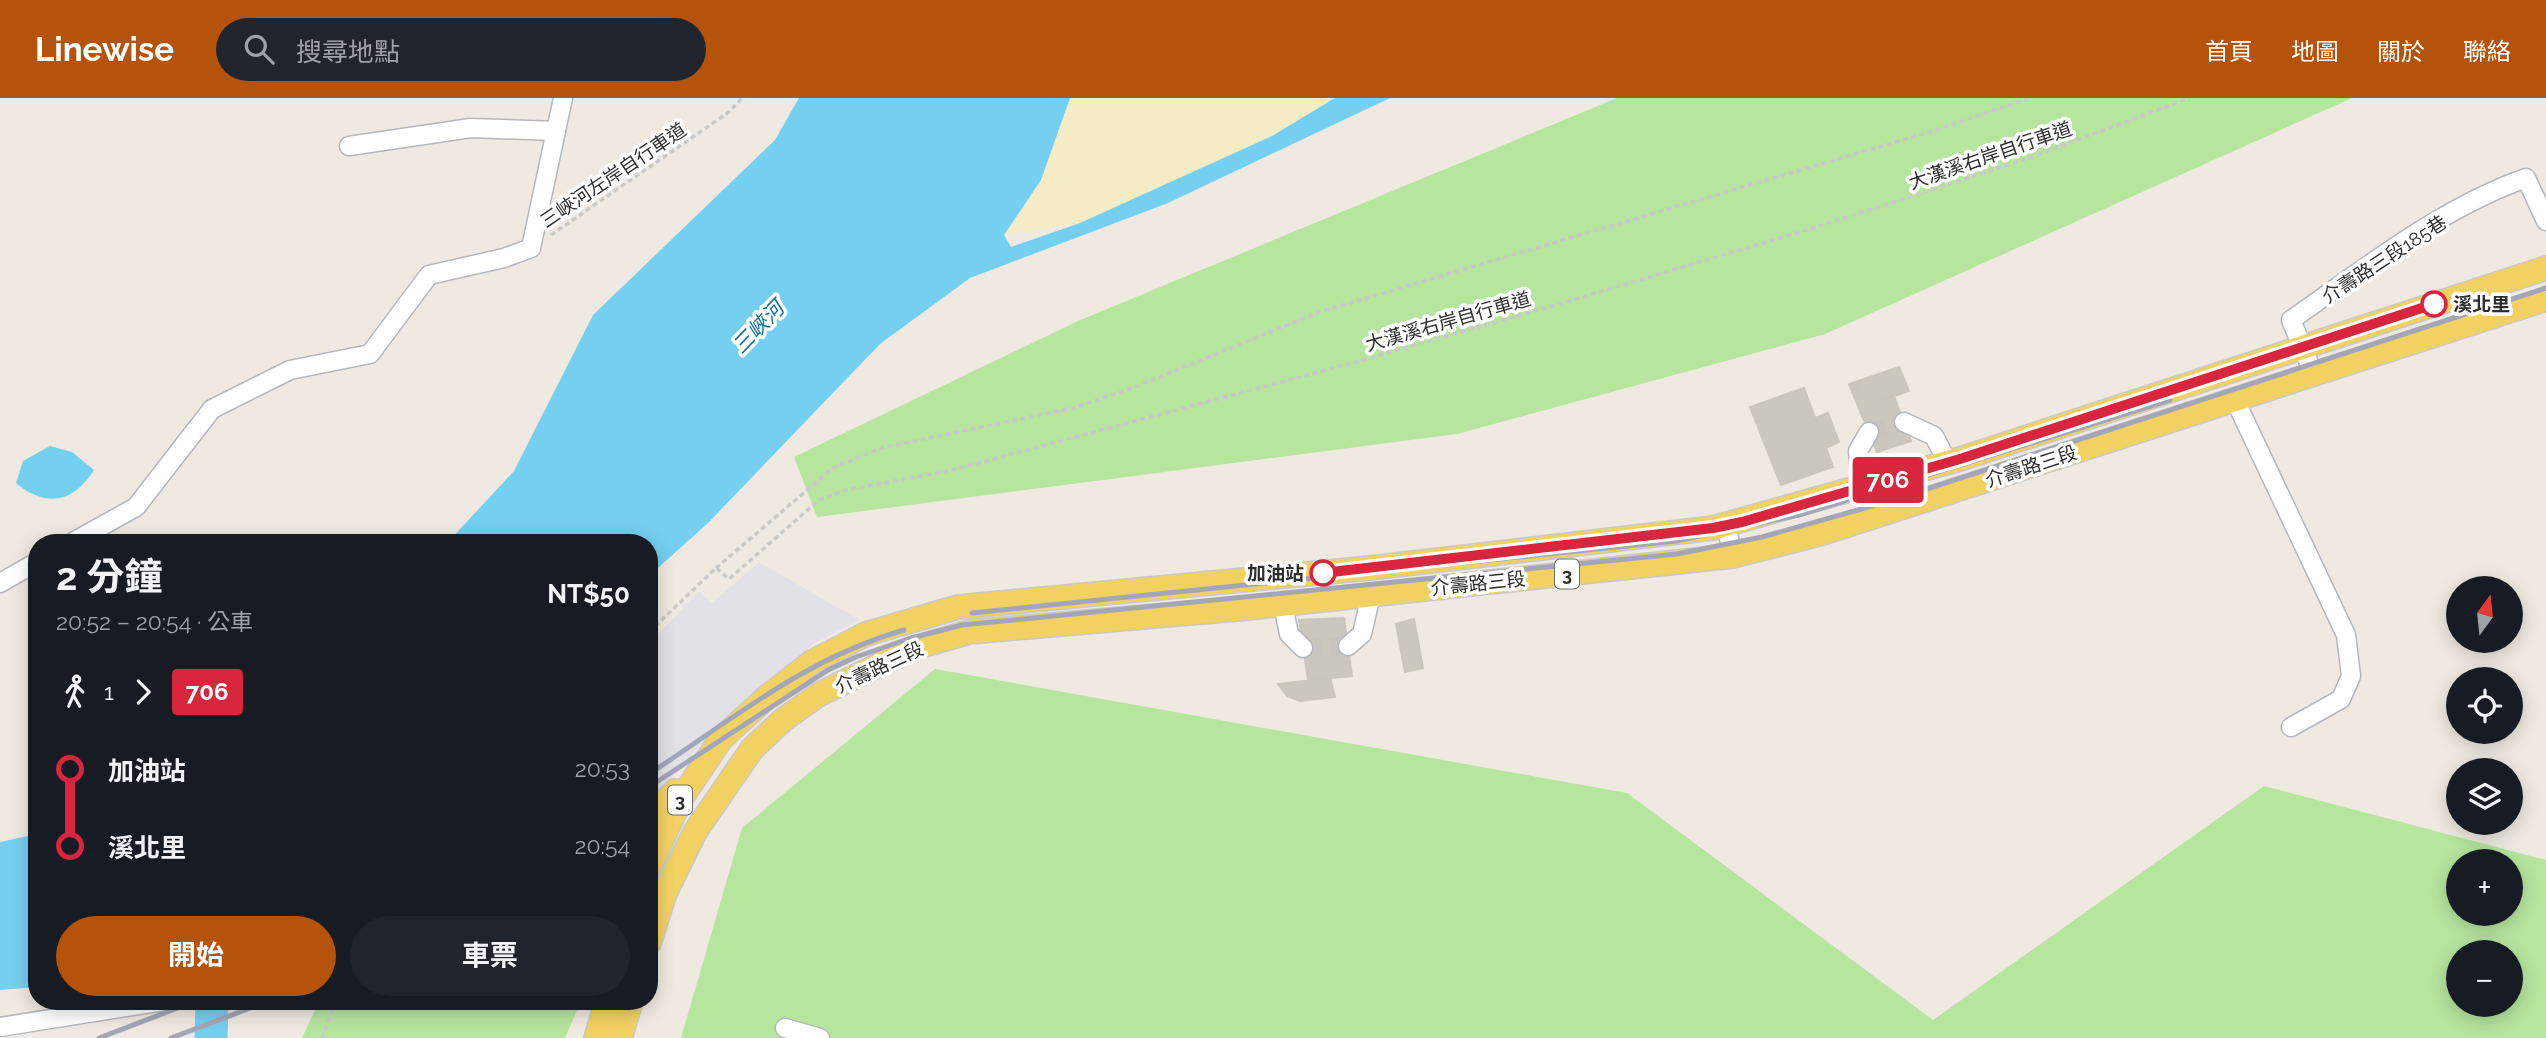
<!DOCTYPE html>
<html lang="zh-TW">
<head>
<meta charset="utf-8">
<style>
  body { margin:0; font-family:Raleway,"Noto Sans TC",sans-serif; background:#20242c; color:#f1f3f6; height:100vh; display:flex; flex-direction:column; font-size:26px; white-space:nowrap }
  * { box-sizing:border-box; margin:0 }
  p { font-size:23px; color:#9ea1a6 }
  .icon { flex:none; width:38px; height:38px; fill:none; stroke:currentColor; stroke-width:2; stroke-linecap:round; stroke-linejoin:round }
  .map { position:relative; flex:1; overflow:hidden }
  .drawer { position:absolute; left:28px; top:436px; width:630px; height:476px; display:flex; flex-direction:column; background:#171b24; border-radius:28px; box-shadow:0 4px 18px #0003 }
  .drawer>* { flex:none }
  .badge { padding:0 14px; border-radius:5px; font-size:24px; line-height:46px }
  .needle { width:46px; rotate:15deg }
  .buttons { position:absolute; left:2446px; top:478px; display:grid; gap:14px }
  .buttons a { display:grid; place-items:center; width:77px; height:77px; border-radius:50%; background:#171b24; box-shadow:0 4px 18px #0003; font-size:35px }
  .map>.badge { position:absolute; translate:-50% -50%; box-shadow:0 0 0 4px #fff }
  .legs { display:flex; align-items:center; gap:10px; height:77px; padding:0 28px; font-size:23px }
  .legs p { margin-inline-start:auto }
  .head { display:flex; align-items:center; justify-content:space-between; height:119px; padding:0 28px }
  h1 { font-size:38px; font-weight:700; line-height:52px }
  .cta { display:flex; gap:14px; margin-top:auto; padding:14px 28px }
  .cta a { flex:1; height:80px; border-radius:42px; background:#b45309; color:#fff; font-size:28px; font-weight:700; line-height:80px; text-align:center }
  .cta a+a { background:#20242c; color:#f1f3f6 }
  ul { padding:0 28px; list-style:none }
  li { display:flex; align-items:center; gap:24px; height:77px; font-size:26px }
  li i { display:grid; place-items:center; width:10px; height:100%; margin:0 9px; background:currentColor }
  li i::after { content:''; width:18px; height:18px; margin:-9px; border:5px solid; border-radius:50%; background:#171b24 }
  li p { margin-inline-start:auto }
  li:first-child i { background:linear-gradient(#0000 50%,currentColor 0) }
  li:last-child i { background:linear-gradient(currentColor 50%,#0000 0) }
  header { display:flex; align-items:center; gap:42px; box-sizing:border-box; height:98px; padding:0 35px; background:#b45309; color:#fff }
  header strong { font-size:33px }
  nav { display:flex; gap:38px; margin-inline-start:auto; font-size:24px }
  .search { width:490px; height:63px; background:#20242c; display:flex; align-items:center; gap:18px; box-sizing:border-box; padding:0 24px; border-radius:38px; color:#9ea1a6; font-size:26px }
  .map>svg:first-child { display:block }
  .industrial { fill:#e3e1e8 }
  .green { fill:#b6e59e; fill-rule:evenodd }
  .sand { fill:#f3ecc5 }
  .water { fill:#75cff0 }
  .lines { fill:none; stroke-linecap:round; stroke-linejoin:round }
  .river { stroke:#75cff0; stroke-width:33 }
  .building { fill:#cbc7bf; stroke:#cbc5ba; stroke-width:2 }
  .minor-tunnel { stroke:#c8c4bd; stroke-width:18; stroke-dasharray:18 9; stroke-linecap:butt }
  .minor-casing { stroke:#b4b7c1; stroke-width:21 }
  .major-casing { stroke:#c9c9c9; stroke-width:26 }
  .path { stroke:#c9c9c9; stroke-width:3.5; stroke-dasharray:5 3.5; stroke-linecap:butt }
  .minor { stroke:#fff; stroke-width:18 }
  .major { stroke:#f2d163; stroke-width:23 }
  .rail { stroke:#a3a6b8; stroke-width:5 }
  .line-1-casing { stroke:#fff; stroke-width:16 }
  .line-1 { stroke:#d7263d; stroke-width:10 }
  .stop-1-dot { fill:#fff; stroke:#d7263d; stroke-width:3.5 }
  .labels { text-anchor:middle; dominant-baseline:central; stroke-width:7; stroke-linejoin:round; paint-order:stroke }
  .shield { fill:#fff; stroke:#6d6d6d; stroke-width:2 }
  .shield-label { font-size:18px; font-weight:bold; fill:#2e2e2e }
  .street-label { font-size:19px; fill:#2e2e2e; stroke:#fff }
  .stop-label { font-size:19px; font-weight:bold; fill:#2e2e2e; stroke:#fff; text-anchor:start }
  .water-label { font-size:21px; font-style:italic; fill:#0d6fa3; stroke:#fff }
</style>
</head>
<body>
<header>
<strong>Linewise</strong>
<div class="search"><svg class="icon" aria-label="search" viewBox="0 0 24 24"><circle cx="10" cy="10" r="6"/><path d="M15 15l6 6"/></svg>搜尋地點</div>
<nav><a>首頁</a><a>地圖</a><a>關於</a><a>聯絡</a></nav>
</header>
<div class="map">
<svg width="2546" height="940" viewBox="0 0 2546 940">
  <rect width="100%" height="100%" fill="#efe9e1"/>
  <!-- industrial -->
  <polygon class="industrial" points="759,464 859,522 815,545 736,609 649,704 649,546 699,493 712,505"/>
  <!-- green -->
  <g class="green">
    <polygon points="1617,0 2352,0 1825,236 1457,336 817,419 794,359 1078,223"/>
    <path d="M935 571 1627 695 1933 922 2264 688 2546 762V940H681L742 730ZM2459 763H2511V816H2459ZM2459 854H2511V906H2459Z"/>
    <polygon points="319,903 581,903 565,940 302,940"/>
  </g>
  <!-- sand -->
  <polygon class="sand" points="1070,0 1335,0 1272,38 1080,125 1004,137 1041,82"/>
  <!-- water -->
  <g class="water">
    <polygon points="799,0 1070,0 1041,82 1004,137 1011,149 1080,125 1272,38 1335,0 1390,0 1168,105 970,180 880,246 708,425 649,478 649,444 448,444 514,373 593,217 775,42"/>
    <path d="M50 348 72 354 94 372C73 405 46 410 16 385L23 363Z"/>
    <polygon points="37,736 37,889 0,892 0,744"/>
  </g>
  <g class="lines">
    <!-- river -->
    <polyline class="river" points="211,940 212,903"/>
  </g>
  <!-- building -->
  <g class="building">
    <polygon points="1899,269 1909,293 1865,308 1855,284"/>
    <polygon points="1855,284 1865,308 1894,298 1911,343 1877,354 1849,286"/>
    <polygon points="1804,290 1833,369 1781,387 1750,309"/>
    <polygon points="1828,315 1839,344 1826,350 1815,320"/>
    <polygon points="1344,520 1352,578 1308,582 1299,522"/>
    <polygon points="1414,521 1423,570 1405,574 1396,526"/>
    <polygon points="1330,580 1335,599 1300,603 1287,598 1278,586"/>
  </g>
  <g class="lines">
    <!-- minor-tunnel -->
    <g class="minor-tunnel">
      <polyline points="1869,334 1904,324"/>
      <polyline points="1303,550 1348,548"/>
    </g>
    <defs>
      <g id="minor">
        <polyline points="349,48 471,30 556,33"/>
        <path d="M2314 277 2291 222C2364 171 2441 110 2526 80L2546 123"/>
        <polyline points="2235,302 2346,537 2351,578 2341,601 2291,629"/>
        <polyline points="1904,324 1934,338 1948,365"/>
        <polyline points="1861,390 1858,353 1869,334"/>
        <polyline points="1726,427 1733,458"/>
        <polyline points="73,444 136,409 212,311 290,272 370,256 429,177 504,160 531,150 563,0"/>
        <polyline points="0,485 37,464"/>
        <polyline points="1283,507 1289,536 1303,550"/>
        <polyline points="1348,548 1362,536 1371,497"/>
        <polyline points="0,929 164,903"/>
        <polyline points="785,930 820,940"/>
      </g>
      <g id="major">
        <polyline points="649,720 675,693"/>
        <polyline points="649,769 682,699 721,641 768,598 812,564 866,536 958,509 1370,470 1713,430 1960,361 2546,170"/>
        <polyline points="649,845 665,795 695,734 752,651 783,622 818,597 911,551 969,534 1249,510 1733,458 1823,435 2546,201"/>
        <polyline points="596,940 607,903"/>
        <polyline points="620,940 631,903"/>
      </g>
    </defs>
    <!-- minor casing -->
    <use href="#minor" class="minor-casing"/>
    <!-- major casing -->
    <use href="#major" class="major-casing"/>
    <!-- path -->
    <g class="path">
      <polyline points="551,137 729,14 742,0"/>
      <polyline points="716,470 833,370 881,350 1073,310 1135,289 1319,214 1936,32 2030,0"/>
      <polyline points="649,534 716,470 729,481 819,402 846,392 952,372 1341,268 1556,207 1810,131 2023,62 2190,0"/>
      <polyline points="322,940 336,903"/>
    </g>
    <!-- minor -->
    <use href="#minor" class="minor"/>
    <!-- major -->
    <use href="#major" class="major"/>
    <!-- rail -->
    <g class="rail">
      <polyline points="972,515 1676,443 1799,417 2170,302"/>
      <path d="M649 676C733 621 806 560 904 532"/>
      <polyline points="649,689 828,572 856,559 908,541 962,527 1677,456 1762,439 1890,403 2546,190"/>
      <polyline points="99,940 196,903"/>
      <polyline points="171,940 269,903"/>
    </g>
  </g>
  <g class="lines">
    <defs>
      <polyline id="line-1" points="1323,475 1713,430 1742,424 1960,361 2434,206"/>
    </defs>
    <!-- line-1 casing -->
    <use href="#line-1" class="line-1-casing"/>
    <!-- line-1 -->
    <use href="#line-1" class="line-1"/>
  </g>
  <!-- markers -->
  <g class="stop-1-dot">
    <circle cx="2434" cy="206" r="12"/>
    <circle cx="1323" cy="475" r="12"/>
  </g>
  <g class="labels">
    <!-- shield labels -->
    <g class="shield">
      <rect x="1555" y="461.5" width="24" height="29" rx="5"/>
      <rect x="668" y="687.5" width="24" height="29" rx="5"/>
    </g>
    <g class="shield-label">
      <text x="1567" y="476">3</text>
      <text x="680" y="702">3</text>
    </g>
    <!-- street labels -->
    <g class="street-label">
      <text transform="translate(1990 57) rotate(-19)">大漢溪右岸自行車道</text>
      <text transform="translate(613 77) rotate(-34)">三峽河左岸自行車道</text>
      <text transform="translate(2384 161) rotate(-33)">介壽路三段185巷</text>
      <text transform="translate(1448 223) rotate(-16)">大漢溪右岸自行車道</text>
      <text transform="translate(2031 368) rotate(-18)">介壽路三段</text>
      <text transform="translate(1478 485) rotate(-6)">介壽路三段</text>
      <text transform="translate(879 569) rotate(-25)">介壽路三段</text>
    </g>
    <!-- stop labels -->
    <g class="stop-label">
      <text x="2453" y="206">溪北里</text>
      <text x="1304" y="475" text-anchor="end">加油站</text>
    </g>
    <!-- water labels -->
    <g class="water-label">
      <text transform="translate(758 229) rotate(-46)">三峽河</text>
    </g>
  </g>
</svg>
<div class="buttons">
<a><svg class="needle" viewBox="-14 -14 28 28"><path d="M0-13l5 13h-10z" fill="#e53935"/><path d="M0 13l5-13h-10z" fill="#9ea1a6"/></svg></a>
<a><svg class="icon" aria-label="locate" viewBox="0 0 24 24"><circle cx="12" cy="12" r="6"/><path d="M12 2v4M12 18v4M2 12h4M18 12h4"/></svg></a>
<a><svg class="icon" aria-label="layers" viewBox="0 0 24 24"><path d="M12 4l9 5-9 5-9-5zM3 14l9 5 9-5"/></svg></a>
<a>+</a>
<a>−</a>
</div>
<b class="badge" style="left:1888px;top:382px;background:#d7263d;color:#fff">706</b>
<section class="drawer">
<div class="head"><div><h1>2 分鐘</h1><p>20:52 – 20:54 · 公車</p></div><b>NT$50</b></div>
<div class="legs"><svg class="icon" aria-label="walk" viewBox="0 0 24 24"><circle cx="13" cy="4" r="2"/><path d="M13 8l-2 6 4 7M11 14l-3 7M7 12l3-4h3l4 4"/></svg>1<svg class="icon" aria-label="forward" viewBox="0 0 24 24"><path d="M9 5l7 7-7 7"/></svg><b class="badge" style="background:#d7263d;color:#fff">706</b></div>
<ul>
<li><i style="color:#d7263d"></i><b>加油站</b><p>20:53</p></li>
<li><i style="color:#d7263d"></i><b>溪北里</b><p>20:54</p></li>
</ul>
<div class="cta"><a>開始</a><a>車票</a></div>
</section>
</div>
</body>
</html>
